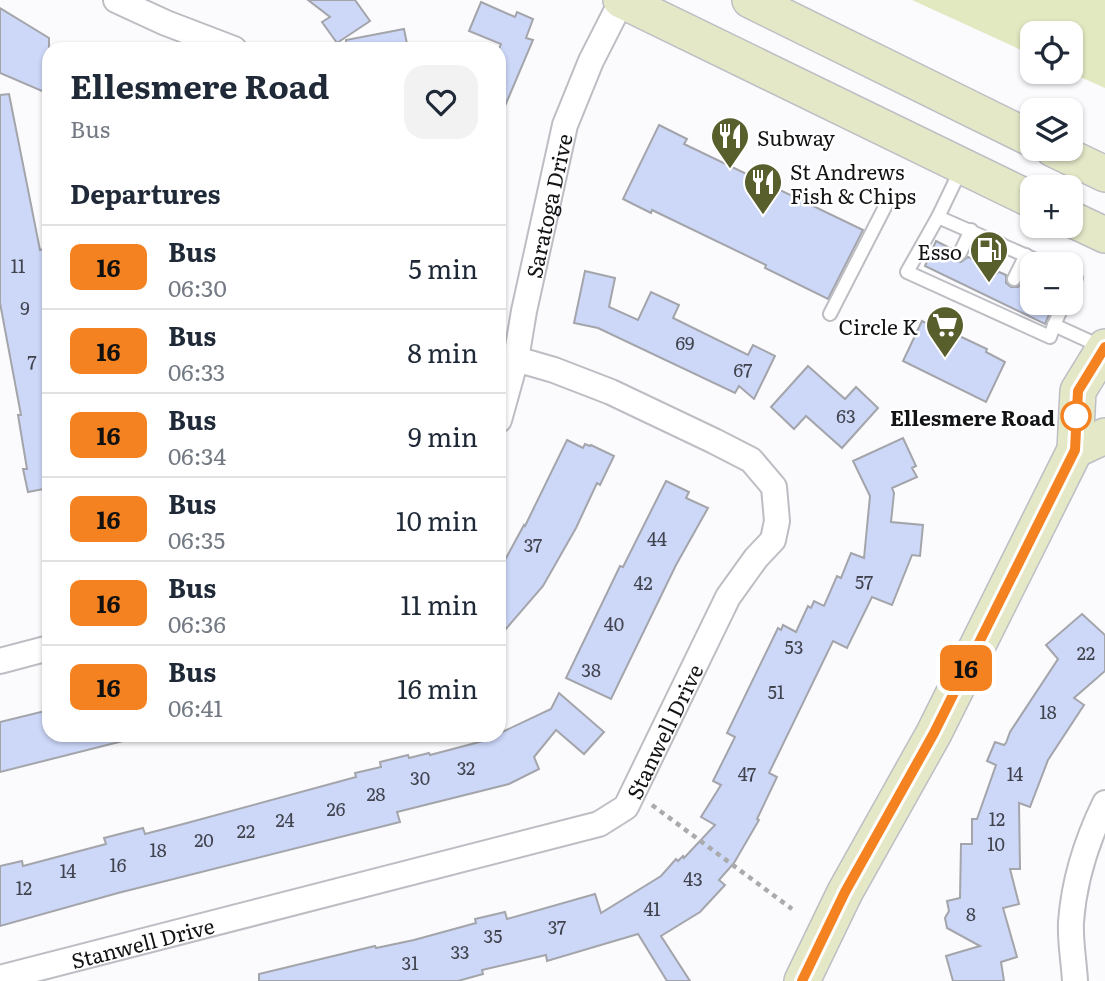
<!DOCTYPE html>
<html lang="en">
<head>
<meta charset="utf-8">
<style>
  body { margin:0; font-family:Literata,serif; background:#f2f2f3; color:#1f2937; height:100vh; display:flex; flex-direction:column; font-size:26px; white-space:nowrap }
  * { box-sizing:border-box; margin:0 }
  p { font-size:23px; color:#747a83 }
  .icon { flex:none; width:38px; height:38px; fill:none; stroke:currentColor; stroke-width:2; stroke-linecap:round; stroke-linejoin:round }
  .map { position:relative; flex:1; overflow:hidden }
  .side { position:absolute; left:42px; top:42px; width:464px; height:700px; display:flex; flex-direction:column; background:#fff; border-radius:21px; box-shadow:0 2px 5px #0004 }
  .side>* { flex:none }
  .badge { padding:0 14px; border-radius:10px; font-size:24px; line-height:46px }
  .fabs { position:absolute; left:1020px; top:21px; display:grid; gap:14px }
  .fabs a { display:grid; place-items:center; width:63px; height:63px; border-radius:14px; background:#fff; box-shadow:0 2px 5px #0004; font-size:35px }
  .map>.badge { position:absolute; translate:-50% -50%; box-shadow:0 0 0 4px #fff }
  h2 { padding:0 28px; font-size:26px; line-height:63px }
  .round { display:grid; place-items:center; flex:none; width:74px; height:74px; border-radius:21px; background:#f2f2f3 }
  .headline { display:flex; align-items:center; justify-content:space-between; height:119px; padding:0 28px }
  h1 { font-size:33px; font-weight:700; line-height:52px }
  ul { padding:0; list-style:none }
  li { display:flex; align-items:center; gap:21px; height:84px; padding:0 28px; border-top:2px solid #e0e1e3 }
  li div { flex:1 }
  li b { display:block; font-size:26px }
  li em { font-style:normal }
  li .badge { min-width:77px; font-weight:700; text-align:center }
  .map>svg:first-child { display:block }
  .green { fill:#e2e9c0 }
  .building { fill:#cdd8f9; stroke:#a3a5aa; stroke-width:2 }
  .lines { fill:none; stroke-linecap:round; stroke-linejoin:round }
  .service-casing { stroke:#bcbec4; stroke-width:16 }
  .minor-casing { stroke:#bcbec4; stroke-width:28 }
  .secondary-casing { stroke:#bcbec4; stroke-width:38 }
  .path { stroke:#aaaaad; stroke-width:4.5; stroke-dasharray:5 5; stroke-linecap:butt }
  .service { stroke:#fff; stroke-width:12 }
  .minor { stroke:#fff; stroke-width:24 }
  .secondary { stroke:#e4e8c7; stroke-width:35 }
  .line-casing { stroke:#fff; stroke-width:16 }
  .line { stroke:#f58220; stroke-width:10 }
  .stop-dot { fill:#fff; stroke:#f58220; stroke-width:3.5 }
  .labels { text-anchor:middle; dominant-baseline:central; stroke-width:5; stroke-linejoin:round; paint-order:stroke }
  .number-label { font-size:18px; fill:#41444e }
  .poi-label { font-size:21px; fill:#121315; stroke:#fff; text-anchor:start }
  .street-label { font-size:21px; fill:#121315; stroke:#fff }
  .stop-label { font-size:21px; font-weight:bold; fill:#121315; stroke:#fff; text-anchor:end }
</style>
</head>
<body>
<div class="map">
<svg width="1105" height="981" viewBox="0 0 1105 981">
  <rect width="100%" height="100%" fill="#fbfbfe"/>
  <!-- green -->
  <polygon class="green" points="912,0 1105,0 1105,88 1069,72 1071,33 1032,33 1032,55"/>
  <!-- building -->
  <g class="building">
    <polygon points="308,0 355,0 370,21 337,43 322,22 330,17"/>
    <polygon points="481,2 515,17 517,12 533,19 526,38 533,40 499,120 499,49 501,44 469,31"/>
    <polygon points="0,8 49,38 49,94 0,73"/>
    <polygon points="404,29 408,49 346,49 346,40"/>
    <polygon points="9,94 40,250 44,249 49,274 49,488 28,492 23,469 27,469 18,415 21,415 0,303 0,95"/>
    <polygon points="659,125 687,139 684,144 863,230 828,299 765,268 766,265 652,210 651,213 623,199"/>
    <polygon points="936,241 952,249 951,254 956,261 961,262 968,257 983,264 983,270 987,276 993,276 999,272 1006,275 1006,283 1011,287 1018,287 1022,283 1032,288 1032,303 1054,303 1045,324 925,266"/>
    <polygon points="585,271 615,278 609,307 638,320 651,292 679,305 673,318 748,355 753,345 775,356 754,399 739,386 735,393 598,328 574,323"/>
    <polygon points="922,321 935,328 936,325 987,349 986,352 1005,362 986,402 903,361"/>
    <polygon points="808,366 845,399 856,387 878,408 842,448 806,416 794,429 771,407"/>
    <polygon points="903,438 916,466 912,468 917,477 892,488 894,493 891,522 923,525 920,556 912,555 892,605 872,597 847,648 833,641 769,773 777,777 757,819 759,820 734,863 719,880 725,885 700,912 661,936 690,981 667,981 638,934 547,961 546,955 482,970 483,974 458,981 259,981 259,974 375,946 376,948 414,940 476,923 475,919 505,912 507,919 595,894 601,913 661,876 676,859 678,861 683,856 684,858 715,825 701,817 721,785 713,781 735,737 727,733 778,628 781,630 783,625 796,632 808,606 811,608 814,601 824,606 837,576 841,578 851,553 864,558 870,496 853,461"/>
    <polygon points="567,440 583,448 585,444 590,446 591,445 614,456 600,485 597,483 576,528 543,586 499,637 499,571 524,525 525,526"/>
    <polygon points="666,481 689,492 686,498 708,508 676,565 611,699 566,678 620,566 623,567"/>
    <polygon points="1082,614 1105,635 1105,671 1074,698 1084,705 1048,760 1030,807 1019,803 1020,869 1010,869 1019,904 1003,908 1017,957 1001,962 1004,981 953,981 946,956 980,946 947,928 945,918 949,911 947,901 960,898 961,844 972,844 972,819 977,819 996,765 987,761 995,742 1004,745 1006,743 1010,732 1058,659 1046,645"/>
    <polygon points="559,693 604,732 584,754 556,730 534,757 539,769 509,784 397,812 400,822 118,893 0,926 0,866 22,861 23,866 106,844 104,838 143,828 145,834 187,823 356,777 355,773 381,767 380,762 408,755 409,758 429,753 430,755 483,741 551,709"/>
    <polygon points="49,710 49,735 122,735 123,741 0,772 0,722"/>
  </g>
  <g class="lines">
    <defs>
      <g id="service">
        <polyline points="962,167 938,217 1045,264"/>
        <polyline points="938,217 907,272 1050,337 1054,325"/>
        <polyline points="960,253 971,230"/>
        <polyline points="991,268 1001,244"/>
        <polyline points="1071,276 1076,278 1071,289"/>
        <polyline points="1014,279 1026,255"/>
        <polyline points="1064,303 1054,325 1102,347"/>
        <polyline points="830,314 888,201"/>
      </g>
      <g id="minor">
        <polyline points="116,0 166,23 234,49"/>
        <path id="s1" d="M499 420 516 359 524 311 565 125 591 61 622 0"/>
        <polyline points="0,661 49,648"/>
        <path id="s2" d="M0 978 599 824 626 807 728 597 756 558 773 540 777 521 774 487 751 460 714 441 611 392 554 370 516 359"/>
        <path d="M1075 981C1074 962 1070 941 1071 922 1074 880 1087 840 1105 803"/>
      </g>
      <g id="secondary">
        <polyline points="621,0 1032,200"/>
        <polyline points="750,0 1032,139"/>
        <polyline points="1053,149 1105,174"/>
        <polyline points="1071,219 1105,235"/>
        <polyline points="1075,450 1105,436"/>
        <polyline points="802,981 845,892 934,733 1075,450 1078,391 1105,347"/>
      </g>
    </defs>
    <!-- service casing -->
    <use href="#service" class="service-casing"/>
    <!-- minor casing -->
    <use href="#minor" class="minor-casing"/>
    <!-- secondary casing -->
    <use href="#secondary" class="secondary-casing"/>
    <!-- path -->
    <polyline class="path" points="652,805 792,909"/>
    <!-- service -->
    <use href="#service" class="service"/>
    <!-- minor -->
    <use href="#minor" class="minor"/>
    <!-- secondary -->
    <use href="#secondary" class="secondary"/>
  </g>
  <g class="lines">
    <defs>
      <polyline id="line" points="802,981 845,892 934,733 1075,450 1078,391 1105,347"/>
    </defs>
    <!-- line casing -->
    <use href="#line" class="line-casing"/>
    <!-- line -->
    <use href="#line" class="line"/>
  </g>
  <!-- icons -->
  <defs>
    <symbol id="restaurant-pin" viewBox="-11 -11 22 30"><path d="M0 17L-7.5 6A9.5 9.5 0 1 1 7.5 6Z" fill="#585f2d" stroke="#fff"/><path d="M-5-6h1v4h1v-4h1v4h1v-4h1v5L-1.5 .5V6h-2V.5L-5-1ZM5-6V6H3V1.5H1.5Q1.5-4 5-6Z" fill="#fff"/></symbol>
    <symbol id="fuel-pin" viewBox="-11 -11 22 30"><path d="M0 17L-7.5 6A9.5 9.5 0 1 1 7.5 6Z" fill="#585f2d" stroke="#fff"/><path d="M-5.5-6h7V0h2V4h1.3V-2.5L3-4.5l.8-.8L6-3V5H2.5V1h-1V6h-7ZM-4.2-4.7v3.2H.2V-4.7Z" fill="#fff"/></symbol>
    <symbol id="supermarket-pin" viewBox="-11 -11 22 30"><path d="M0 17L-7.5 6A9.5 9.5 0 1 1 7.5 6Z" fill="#585f2d" stroke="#fff"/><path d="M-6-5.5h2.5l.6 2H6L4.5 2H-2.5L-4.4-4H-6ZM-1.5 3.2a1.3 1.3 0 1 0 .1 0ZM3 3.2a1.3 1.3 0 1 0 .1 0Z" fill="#fff"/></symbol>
  </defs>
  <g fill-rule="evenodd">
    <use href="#restaurant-pin" x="708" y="114" width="44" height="60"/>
    <use href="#restaurant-pin" x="741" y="160" width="44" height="60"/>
    <use href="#fuel-pin" x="967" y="228" width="44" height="60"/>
    <use href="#supermarket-pin" x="923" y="303" width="44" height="60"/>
  </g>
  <!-- markers -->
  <circle class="stop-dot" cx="1076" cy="416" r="14"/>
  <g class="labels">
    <!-- number labels -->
    <g class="number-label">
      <text x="18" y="265">11</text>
      <text x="25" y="307">9</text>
      <text x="685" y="342">69</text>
      <text x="32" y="361">7</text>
      <text x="743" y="369">67</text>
      <text x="846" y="415">63</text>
      <text x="657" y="538">44</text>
      <text x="533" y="544">37</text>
      <text x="864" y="581">57</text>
      <text x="643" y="582">42</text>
      <text x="614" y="623">40</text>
      <text x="794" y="646">53</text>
      <text x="1086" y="652">22</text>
      <text x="591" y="669">38</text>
      <text x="776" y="691">51</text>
      <text x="1048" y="711">18</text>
      <text x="466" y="767">32</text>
      <text x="747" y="773">47</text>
      <text x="1015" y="773">14</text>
      <text x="420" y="777">30</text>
      <text x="376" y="793">28</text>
      <text x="336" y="808">26</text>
      <text x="997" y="818">12</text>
      <text x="285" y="819">24</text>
      <text x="246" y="830">22</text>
      <text x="204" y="839">20</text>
      <text x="996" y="843">10</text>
      <text x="158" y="849">18</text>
      <text x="118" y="864">16</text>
      <text x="68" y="870">14</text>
      <text x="693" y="878">43</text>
      <text x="24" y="887">12</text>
      <text x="652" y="908">41</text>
      <text x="971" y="913">8</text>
      <text x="557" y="926">37</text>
      <text x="493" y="935">35</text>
      <text x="460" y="951">33</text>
      <text x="410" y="962">31</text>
    </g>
    <!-- poi labels -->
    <g class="poi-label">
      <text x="757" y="136">Subway</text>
      <text x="790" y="170">St Andrews<tspan x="790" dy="24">Fish &amp; Chips</tspan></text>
      <text x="962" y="250" text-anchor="end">Esso</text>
      <text x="918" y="325" text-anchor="end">Circle K</text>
    </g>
    <!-- street labels -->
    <g class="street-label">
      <text stroke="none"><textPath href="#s1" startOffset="220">Saratoga Drive</textPath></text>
      <text stroke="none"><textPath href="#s2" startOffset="735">Stanwell Drive</textPath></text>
      <text stroke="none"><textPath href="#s2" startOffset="147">Stanwell Drive</textPath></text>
    </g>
    <!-- stop labels -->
    <g class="stop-label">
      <text x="1055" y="416">Ellesmere Road</text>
    </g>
  </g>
</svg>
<div class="fabs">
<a><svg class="icon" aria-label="locate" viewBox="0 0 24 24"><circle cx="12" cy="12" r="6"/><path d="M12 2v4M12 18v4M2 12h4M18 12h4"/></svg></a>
<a><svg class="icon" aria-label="layers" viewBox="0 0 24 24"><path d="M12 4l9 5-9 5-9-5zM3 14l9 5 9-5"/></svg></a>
<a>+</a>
<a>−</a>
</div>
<b class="badge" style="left:966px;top:668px;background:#f58220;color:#111">16</b>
<section class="side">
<div class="headline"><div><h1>Ellesmere Road</h1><p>Bus</p></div><a class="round"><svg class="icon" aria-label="heart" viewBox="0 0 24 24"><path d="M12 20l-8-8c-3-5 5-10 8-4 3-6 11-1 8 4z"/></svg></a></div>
<h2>Departures</h2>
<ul>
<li><span class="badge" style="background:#f58220;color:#111">16</span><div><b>Bus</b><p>06:30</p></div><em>5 min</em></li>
<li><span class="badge" style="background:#f58220;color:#111">16</span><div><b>Bus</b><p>06:33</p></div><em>8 min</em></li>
<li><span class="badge" style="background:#f58220;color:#111">16</span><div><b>Bus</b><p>06:34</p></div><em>9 min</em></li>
<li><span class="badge" style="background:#f58220;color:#111">16</span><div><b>Bus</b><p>06:35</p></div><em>10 min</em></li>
<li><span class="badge" style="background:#f58220;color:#111">16</span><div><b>Bus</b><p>06:36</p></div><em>11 min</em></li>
<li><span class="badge" style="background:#f58220;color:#111">16</span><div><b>Bus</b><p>06:41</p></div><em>16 min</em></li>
</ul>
</section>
</div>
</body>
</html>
